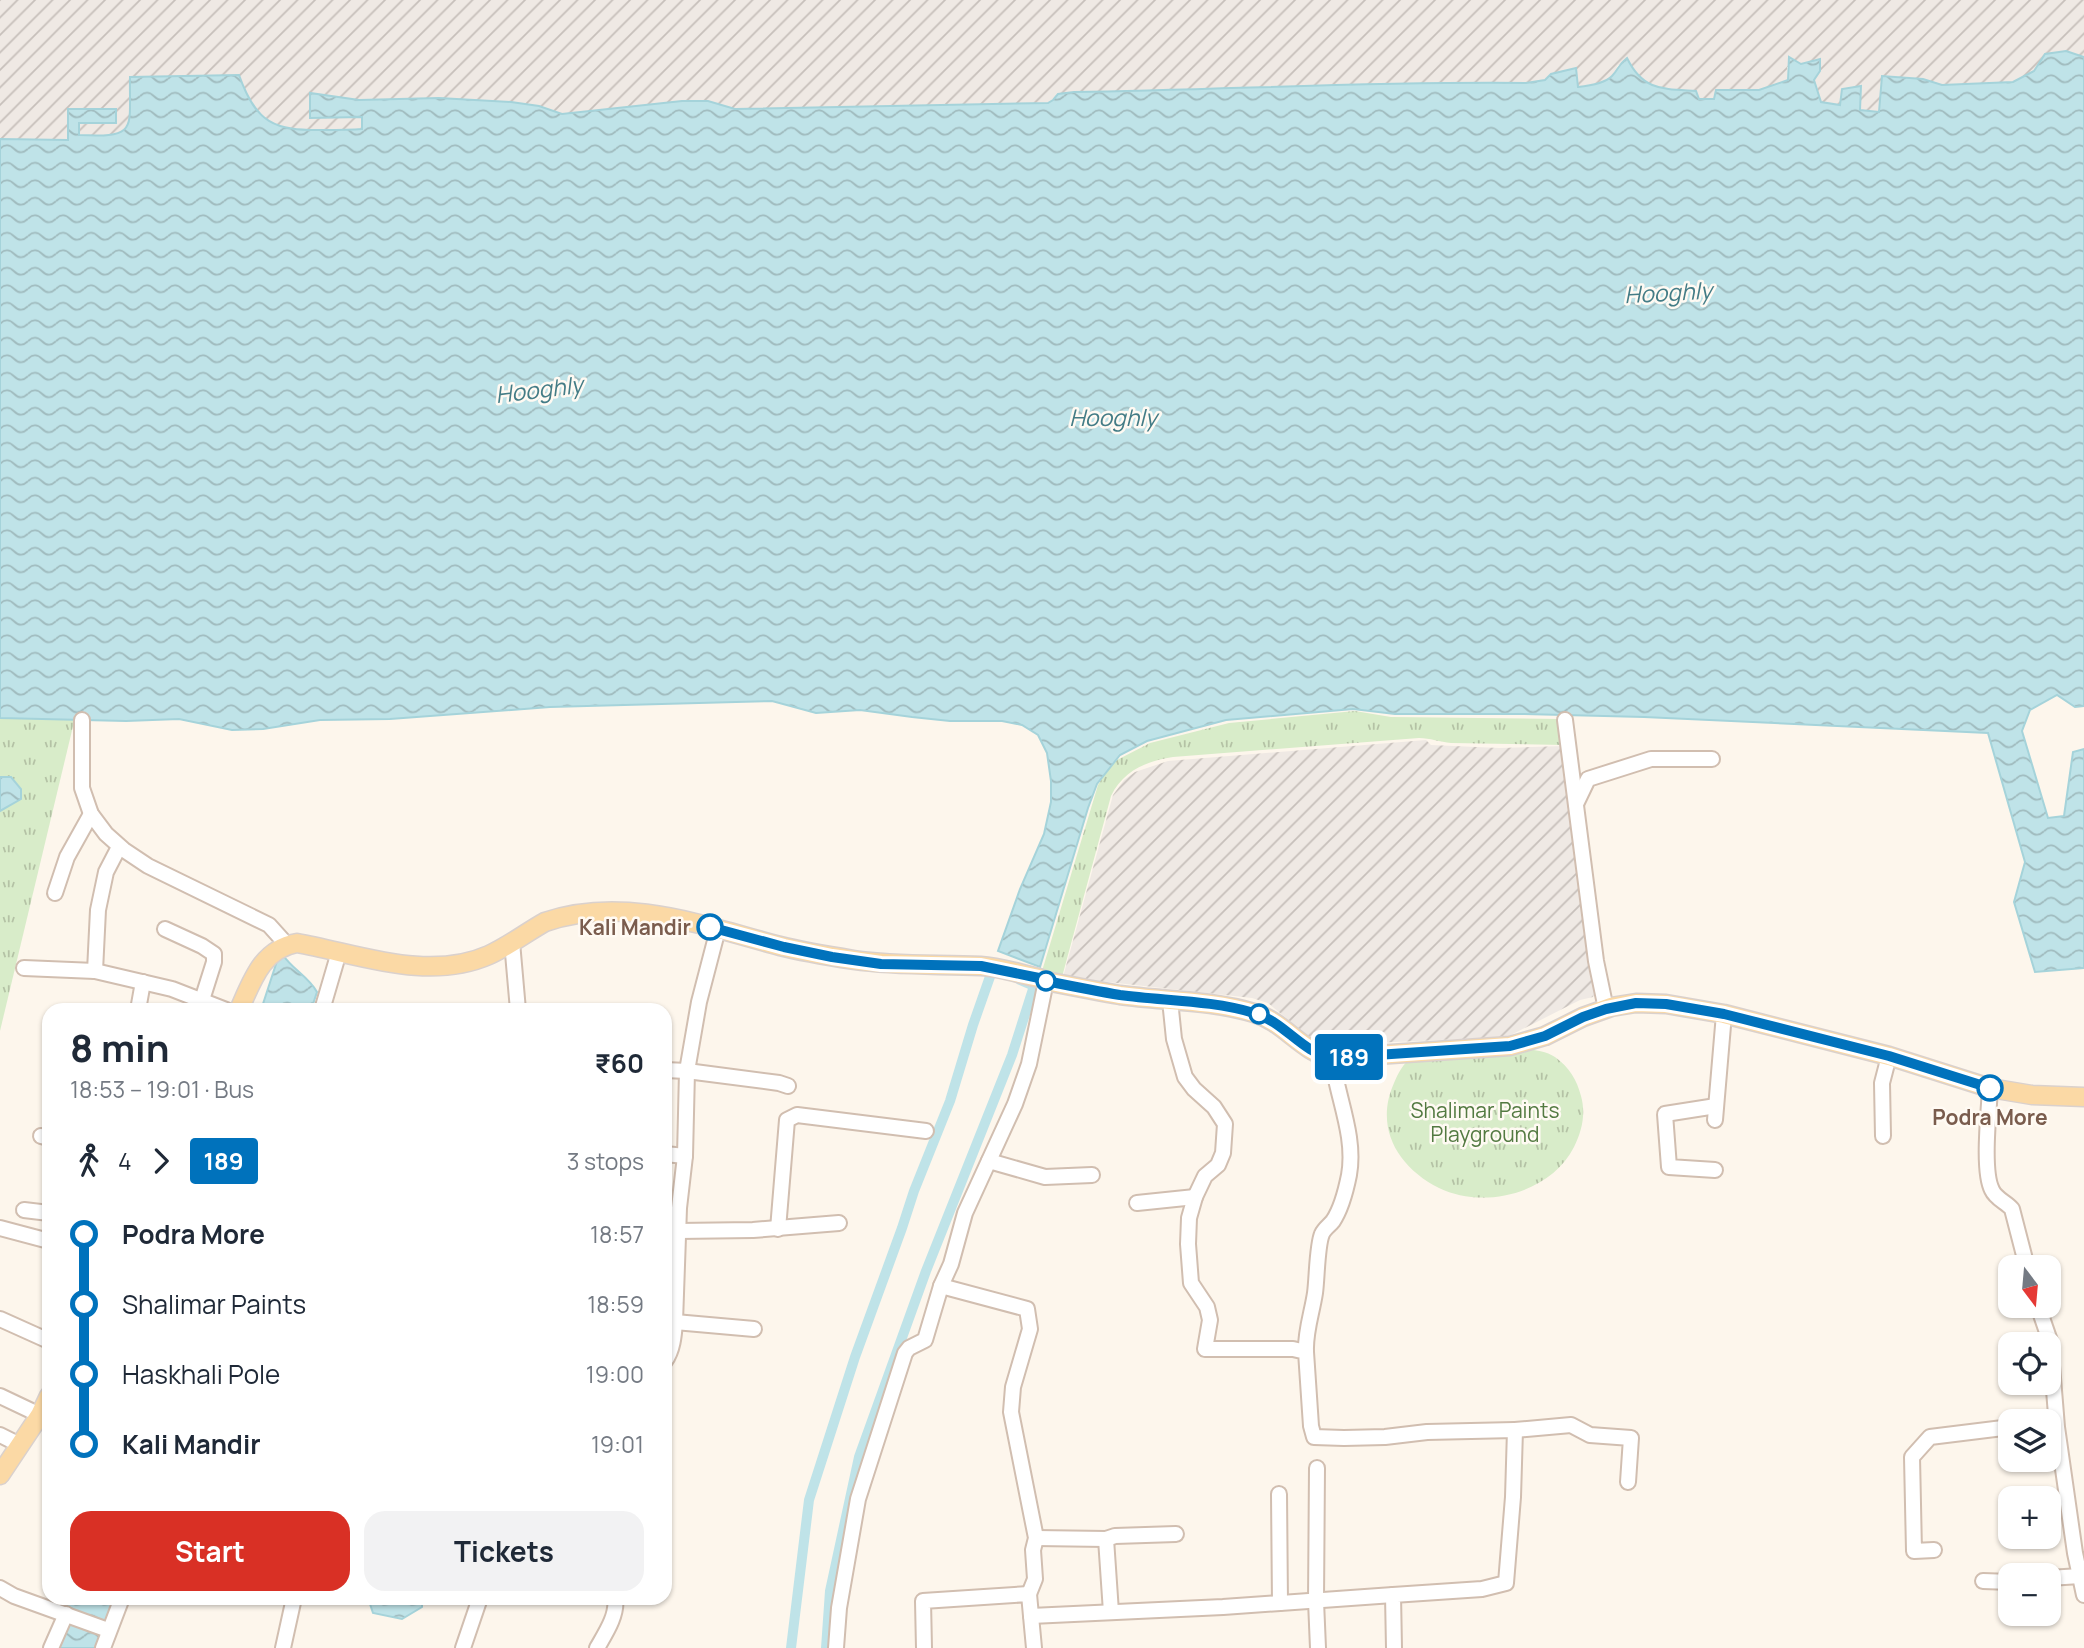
<!DOCTYPE html>
<html lang="en">
<head>
<meta charset="utf-8">
<style>
  body { margin:0; font-family:Manrope,sans-serif; background:#f2f2f3; color:#1f2937; height:100vh; display:flex; flex-direction:column; font-size:26px; white-space:nowrap }
  * { box-sizing:border-box; margin:0 }
  p { font-size:23px; color:#747a83 }
  .icon { flex:none; width:38px; height:38px; fill:none; stroke:currentColor; stroke-width:2; stroke-linecap:round; stroke-linejoin:round }
  .map { position:relative; flex:1; overflow:hidden }
  .details { position:absolute; left:42px; top:1003px; width:630px; height:602px; display:flex; flex-direction:column; background:#fff; border-radius:21px; box-shadow:0 2px 5px #0004 }
  .details>* { flex:none }
  .badge { padding:0 14px; border-radius:5px; font-size:24px; line-height:46px }
  .needle { width:46px; rotate:164deg }
  .buttons { position:absolute; left:1998px; top:1255px; display:grid; gap:14px }
  .buttons a { display:grid; place-items:center; width:63px; height:63px; border-radius:14px; background:#fff; box-shadow:0 2px 5px #0004; font-size:35px }
  .map>.badge { position:absolute; translate:-50% -50%; box-shadow:0 0 0 4px #fff }
  .legs { display:flex; align-items:center; gap:10px; height:77px; padding:0 28px; font-size:23px }
  .legs p { margin-inline-start:auto }
  .headline { display:flex; align-items:center; justify-content:space-between; height:119px; padding:0 28px }
  h1 { font-size:38px; font-weight:700; line-height:52px }
  .primary-button { display:flex; gap:14px; margin-top:auto; padding:14px 28px }
  .primary-button a { flex:1; height:80px; border-radius:21px; background:#d93025; color:#fff; font-size:28px; font-weight:700; line-height:80px; text-align:center }
  .primary-button a+a { background:#f2f2f3; color:#1f2937 }
  ul { padding:0 28px; list-style:none }
  li { display:flex; align-items:center; gap:24px; height:70px; font-size:26px }
  li i { display:grid; place-items:center; width:10px; height:100%; margin:0 9px; background:currentColor }
  li i::after { content:''; width:18px; height:18px; margin:-9px; border:5px solid; border-radius:50%; background:#fff }
  li p { margin-inline-start:auto }
  li:first-child i { background:linear-gradient(#0000 50%,currentColor 0) }
  li:last-child i { background:linear-gradient(currentColor 50%,#0000 0) }
  .map>svg:first-child { display:block }
  .industrial { fill:url(#industrial-furrows) }
  .park { fill:url(#park-tufts) }
  .water { fill:url(#water-waves); stroke:#a5d3da; stroke-width:2 }
  .lines { fill:none; stroke-linecap:round; stroke-linejoin:round }
  .canal { stroke:#bfe3e8; stroke-width:10 }
  .minor-casing { stroke:#d1beb0; stroke-width:18 }
  .major-casing { stroke:#dad1cd; stroke-width:21 }
  .minor { stroke:#fff; stroke-width:14 }
  .major { stroke:#fbd9a5; stroke-width:18 }
  .line-1-casing { stroke:#fff; stroke-width:16 }
  .line-1 { stroke:#0072bc; stroke-width:10 }
  .stop-1-dot { fill:#fff; stroke:#0072bc; stroke-width:3.5 }
  .labels { text-anchor:middle; dominant-baseline:central; stroke-width:5; stroke-linejoin:round; paint-order:stroke }
  .stop-label { font-size:21px; font-weight:bold; fill:#7a5c4d; stroke:#fffaf3; text-anchor:end }
  .park-label { font-size:21px; fill:#537a41; stroke:#fffaf3 }
  .water-label { font-size:23px; font-style:italic; fill:#437c86; stroke:#fffaf3 }
</style>
</head>
<body>
<div class="map">
<svg width="2084" height="1648" viewBox="0 0 2084 1648">
  <defs>
    <pattern id="industrial-furrows" width="10" height="10" patternUnits="userSpaceOnUse" patternTransform="scale(1.75)"><rect width="10" height="10" fill="#efe9e4"/><path d="M-1 1l2-2M0 10L10 0M9 11l2-2" fill="none" stroke="#c7c0bb"/></pattern>
    <pattern id="park-tufts" width="24" height="20" patternUnits="userSpaceOnUse" patternTransform="scale(1.75)"><rect width="24" height="20" fill="#d8ecc9"/><path d="M3 7l-1-3M5 7V3M7 7l1-3M15 17l-1-3M17 17v-4M19 17l1-3" fill="none" stroke="#b4c2a5"/></pattern>
    <pattern id="water-waves" width="16" height="10" patternUnits="userSpaceOnUse" patternTransform="scale(1.75)"><rect width="16" height="10" fill="#bfe3e8"/><path d="M0 5q4-4 8 0t8 0" fill="none" stroke="#a0bbbe"/></pattern>
  </defs>
  <rect width="100%" height="100%" fill="#fdf6ec"/>
  <!-- industrial -->
  <g class="industrial">
    <polygon points="0,0 2084,0 2084,57 2066,51 2045,54 2034,71 2013,82 1942,85 1923,79 1882,76 1880,112 1860,110 1861,86 1841,105 1821,102 1814,79 1819,59 1787,67 1788,80 1759,90 1716,90 1714,99 1698,99 1696,91 1665,89 1645,83 1633,69 1618,65 1611,78 1590,86 1577,87 1576,68 1545,80 1526,83 1471,82 1182,91 1075,92 1048,103 735,109 708,101 682,101 562,114 539,106 511,102 439,98 359,100 310,93 362,117 362,129 299,131 279,127 268,121 255,108 246,94 239,76 131,77 129,124 122,133 115,135 79,135 79,123 116,109 68,109 69,140 0,139"/>
    <polygon points="1426,740 1431,745 1499,748 1564,746 1595,991 1593,997 1580,1000 1507,1037 1328,1045 1308,1036 1268,1003 1252,998 1063,977 1113,795 1124,780 1135,772 1168,761"/>
  </g>
  <!-- park -->
  <g class="park">
    <path d="M1355 711 1391 717 1560 719 1564 745 1451 743C1440 742 1430 738 1419 738L1173 757C1146 761 1123 771 1111 796L1062 977 1042 971 1098 785 1108 769 1117 760 1150 743 1229 723Z"/>
    <polygon points="0,718 75,718 0,1031"/>
    <path d="M1508 1048C1523 1049 1543 1049 1555 1057 1569 1067 1577 1080 1581 1096 1586 1114 1582 1131 1574 1147 1551 1193 1484 1210 1439 1188 1398 1167 1374 1128 1394 1083 1398 1074 1403 1062 1413 1058 1418 1056 1428 1056 1434 1056 1459 1053 1484 1050 1508 1048Z"/>
  </g>
  <!-- water -->
  <g class="water">
    <path d="M2066 51 2084 57V706L2075 707 2057 695 2030 710 2022 731 2048 818 2064 816 2073 752 2084 749V968L2035 972 2014 902 2025 862 1988 733 1644 717 1524 714H1395L1353 709 1226 720 1147 741 1120 755 1097 784 1088 808 1040 967 998 951 1020 889 1044 834 1051 802V781L1047 753 1038 735 1022 725 1002 721H950L912 717 860 710 816 713 772 701 550 707 390 719 320 720 263 729 232 730 179 719 126 721 0 718V139L68 140V109H116V123H79V135C139 138 129 129 130 77L239 75C256 123 274 131 323 130 336 130 350 130 362 129V117L310 118V93L359 100 439 98 511 102 539 106 562 114 682 101H708L735 109 1048 103 1053 100 1058 94 1074 92C1225 90 1376 81 1526 83L1545 80 1551 74 1576 68 1578 87C1588 86 1604 84 1612 76 1619 69 1617 66 1627 58 1643 91 1663 89 1696 91L1699 99H1714L1716 90H1759L1788 80 1789 57 1801 64 1820 59V71L1814 80 1821 102 1840 105 1842 89 1861 86 1860 110 1879 112 1882 76 1923 79 1942 85 2013 82 2034 71 2045 54Z"/>
    <polygon points="0,777 11,777 21,789 21,799 0,811"/>
    <path d="M283 955C292 969 309 977 317 992L311 1010H261L278 958Z"/>
    <polygon points="69,1598 116,1598 108,1625 65,1609"/>
    <polygon points="368,1598 422,1598 422,1607 402,1619 373,1613"/>
    <polygon points="61,1619 103,1635 99,1648 50,1648"/>
  </g>
  <g class="lines">
    <!-- canal -->
    <g class="canal">
      <polyline points="791,1648 809,1500 855,1357 902,1228 914,1191 950,1101 973,1025 993,968 999,971"/>
      <polyline points="826,1648 830,1591 859,1457 926,1271 1012,1055 1034,986 1020,980"/>
    </g>
    <defs>
      <g id="minor">
        <polyline points="82,720 82,788 91,814 106,834 124,850 148,866 269,925 287,945"/>
        <polyline points="1565,720 1596,961 1606,1009"/>
        <polyline points="1576,804 1588,779 1651,759 1712,759"/>
        <polyline points="55,893 67,857 91,814"/>
        <polyline points="165,929 202,946 214,954 214,962 202,1000"/>
        <polyline points="512,942 518,1010"/>
        <polyline points="24,968 95,971 172,989 226,1010"/>
        <polyline points="95,971 98,910 106,872 119,847"/>
        <polyline points="1170,1000 1174,1039 1185,1077 1194,1089 1214,1107 1225,1124 1223,1153 1218,1165 1205,1176 1195,1197 1189,1218 1188,1244 1191,1283 1207,1307 1210,1320 1205,1349 1293,1349 1306,1352 1311,1426 1314,1437 1344,1438 1385,1437 1427,1432 1515,1430 1513,1497 1506,1583 1482,1589 1393,1595 1394,1648"/>
        <polyline points="138,1010 143,982"/>
        <polyline points="322,1010 339,952"/>
        <polyline points="665,1070 687,1071 779,1083 788,1086"/>
        <path d="M1990 1088C1989 1111 1982 1171 1992 1190 1996 1199 2006 1202 2012 1209L2027 1267"/>
        <polyline points="1715,1120 1724,1014"/>
        <polyline points="41,1136 49,1138"/>
        <polyline points="1883,1136 1882,1083 1889,1056"/>
        <polyline points="665,1154 685,1156"/>
        <polyline points="989,1161 1045,1177 1092,1175"/>
        <polyline points="1715,1170 1669,1167 1665,1114 1716,1106"/>
        <polyline points="1137,1203 1195,1197"/>
        <polyline points="24,1210 49,1213"/>
        <polyline points="0,1228 49,1241"/>
        <polyline points="778,1229 787,1120 797,1115 926,1131"/>
        <polyline points="678,1231 753,1230 839,1223"/>
        <polyline points="941,1286 1027,1309 1030,1329 1013,1387 1011,1412 1036,1538 1033,1550 1035,1579 1029,1594"/>
        <polyline points="2038,1306 2050,1341 2057,1427 2075,1553 2084,1595"/>
        <polyline points="0,1319 49,1341"/>
        <polyline points="675,1322 754,1329"/>
        <path d="M1306 1352C1305 1332 1312 1313 1315 1293 1317 1279 1317 1245 1322 1234 1324 1229 1330 1225 1333 1221 1341 1209 1346 1190 1349 1175 1356 1136 1337 1097 1332 1058"/>
        <path d="M665 1361C673 1350 674 1335 675 1322L679 1208 685 1156 687 1071 699 1002 718 929"/>
        <polyline points="0,1396 40,1415"/>
        <polyline points="1515,1430 1571,1425 1590,1435 1631,1438 1628,1482"/>
        <polyline points="0,1435 20,1445"/>
        <polyline points="1317,1468 1316,1601 1318,1648"/>
        <polyline points="1279,1494 1280,1603"/>
        <polyline points="1036,1538 1106,1539 1115,1536 1176,1534"/>
        <polyline points="1106,1539 1111,1612"/>
        <polyline points="1934,1550 1914,1551 1912,1457 1930,1437 2011,1427"/>
        <polyline points="2049,1578 2080,1576"/>
        <polyline points="1983,1581 2011,1582"/>
        <polyline points="0,1588 14,1596 108,1630"/>
        <polyline points="1031,1616 1034,1648"/>
        <polyline points="51,1648 66,1614"/>
        <polyline points="103,1648 122,1598"/>
        <polyline points="283,1648 294,1598"/>
        <polyline points="463,1648 480,1598"/>
        <path d="M597 1648C605 1634 618 1615 615 1598"/>
        <polyline points="836,1648 839,1608 858,1499 905,1353 909,1348 925,1340 941,1286 951,1264 965,1213 1015,1104 1029,1064 1046,981"/>
        <polyline points="924,1648 923,1601 1029,1594 1031,1616 1223,1607 1393,1595"/>
      </g>
      <g id="major">
        <path d="M239 1010C252 981 262 949 297 943 359 954 428 982 489 955 509 946 527 932 545 922 624 895 704 926 780 946 804 952 829 956 854 960 896 966 938 964 981 966 1000 967 1020 974 1039 978L1046 981C1071 986 1096 991 1120 995 1164 1001 1211 1000 1254 1013 1285 1022 1301 1052 1332 1058L1510 1046 1545 1036 1583 1017 1611 1007 1636 1003 1666 1004 1724 1014 1889 1056 1990 1088 2032 1095 2084 1097"/>
        <polyline points="0,1475 40,1415 49,1396"/>
      </g>
    </defs>
    <!-- minor casing -->
    <use href="#minor" class="minor-casing"/>
    <!-- major casing -->
    <use href="#major" class="major-casing"/>
    <!-- minor -->
    <use href="#minor" class="minor"/>
    <!-- major -->
    <use href="#major" class="major"/>
  </g>
  <g class="lines">
    <defs>
      <path id="line-1" d="M710 927 784 947 832 957 881 964 981 966 1039 978 1046 981C1071 986 1096 991 1120 995 1164 1001 1211 1000 1254 1013 1285 1022 1301 1052 1332 1058L1510 1046 1545 1036 1583 1017 1606 1009 1636 1003 1666 1004 1724 1014 1889 1056 1990 1088"/>
    </defs>
    <!-- line-1 casing -->
    <use href="#line-1" class="line-1-casing"/>
    <!-- line-1 -->
    <use href="#line-1" class="line-1"/>
  </g>
  <!-- markers -->
  <g class="stop-1-dot">
    <circle cx="710" cy="927" r="12"/>
    <circle cx="1046" cy="981" r="9"/>
    <circle cx="1259" cy="1014" r="9"/>
    <circle cx="1990" cy="1088" r="12"/>
  </g>
  <g class="labels">
    <!-- stop labels -->
    <g class="stop-label">
      <text x="691" y="927">Kali Mandir</text>
      <text x="1990" y="1117" text-anchor="middle">Podra More</text>
    </g>
    <!-- park labels -->
    <g class="park-label">
      <text x="1485" y="1110">Shalimar Paints<tspan x="1485" dy="24">Playground</tspan></text>
    </g>
    <!-- water labels -->
    <g class="water-label">
      <text transform="translate(1668 292) rotate(-3)">Hooghly</text>
      <text transform="translate(539 389) rotate(-7)">Hooghly</text>
      <text x="1113" y="417">Hooghly</text>
    </g>
  </g>
</svg>
<div class="buttons">
<a><svg class="needle" viewBox="-14 -14 28 28"><path d="M0-13l5 13h-10z" fill="#e53935"/><path d="M0 13l5-13h-10z" fill="#747a83"/></svg></a>
<a><svg class="icon" aria-label="locate" viewBox="0 0 24 24"><circle cx="12" cy="12" r="6"/><path d="M12 2v4M12 18v4M2 12h4M18 12h4"/></svg></a>
<a><svg class="icon" aria-label="layers" viewBox="0 0 24 24"><path d="M12 4l9 5-9 5-9-5zM3 14l9 5 9-5"/></svg></a>
<a>+</a>
<a>−</a>
</div>
<b class="badge" style="left:1349px;top:1057px;background:#0072bc;color:#fff">189</b>
<section class="details">
<div class="headline"><div><h1>8 min</h1><p>18:53 – 19:01 · Bus</p></div><b>₹60</b></div>
<div class="legs"><svg class="icon" aria-label="walk" viewBox="0 0 24 24"><circle cx="13" cy="4" r="2"/><path d="M13 8l-2 6 4 7M11 14l-3 7M7 12l3-4h3l4 4"/></svg>4<svg class="icon" aria-label="forward" viewBox="0 0 24 24"><path d="M9 5l7 7-7 7"/></svg><b class="badge" style="background:#0072bc;color:#fff">189</b><p>3 stops</p></div>
<ul>
<li><i style="color:#0072bc"></i><b>Podra More</b><p>18:57</p></li>
<li><i style="color:#0072bc"></i><span>Shalimar Paints</span><p>18:59</p></li>
<li><i style="color:#0072bc"></i><span>Haskhali Pole</span><p>19:00</p></li>
<li><i style="color:#0072bc"></i><b>Kali Mandir</b><p>19:01</p></li>
</ul>
<div class="primary-button"><a>Start</a><a>Tickets</a></div>
</section>
</div>
</body>
</html>
